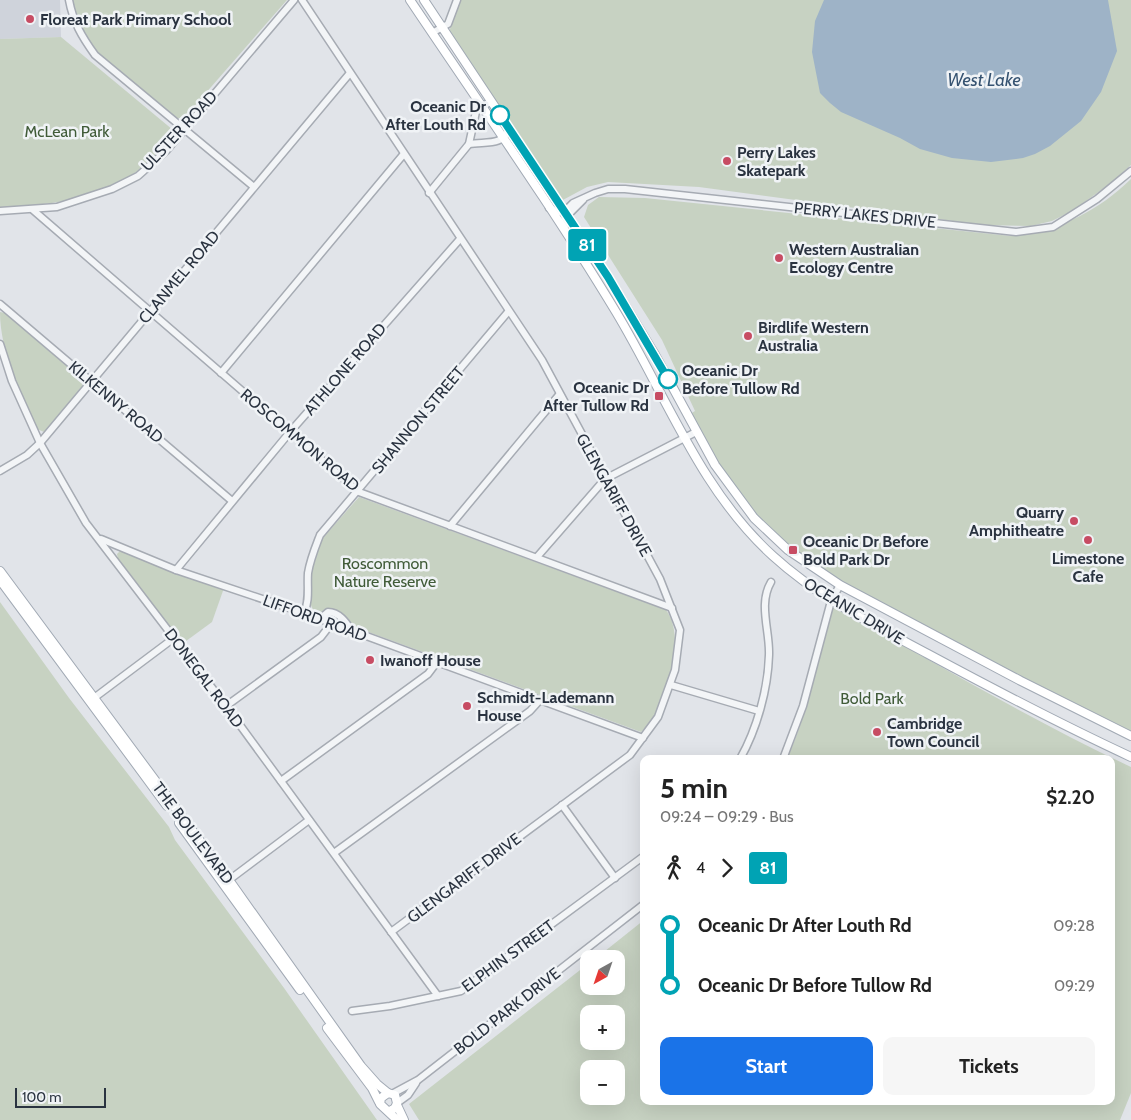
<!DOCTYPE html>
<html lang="en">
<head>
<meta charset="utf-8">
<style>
  body { margin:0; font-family:Cabin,sans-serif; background:#f6f6f6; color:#222; height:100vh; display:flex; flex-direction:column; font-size:19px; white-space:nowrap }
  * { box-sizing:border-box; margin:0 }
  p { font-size:16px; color:#767676 }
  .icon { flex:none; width:28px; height:28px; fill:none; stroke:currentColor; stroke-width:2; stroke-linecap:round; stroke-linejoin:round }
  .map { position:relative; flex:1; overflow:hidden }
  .sheet { position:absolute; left:640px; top:755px; width:475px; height:350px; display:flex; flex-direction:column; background:#fff; border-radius:10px; box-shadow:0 5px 20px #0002 }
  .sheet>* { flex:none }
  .badge { padding:0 10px; border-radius:4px; font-size:18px; line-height:32px }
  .needle { width:32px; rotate:220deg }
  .controls { position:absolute; left:580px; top:950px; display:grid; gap:10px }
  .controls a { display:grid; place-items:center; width:45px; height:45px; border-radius:10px; background:#fff; box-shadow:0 5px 20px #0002; font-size:25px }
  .scale { position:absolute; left:15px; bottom:12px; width:91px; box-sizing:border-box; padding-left:5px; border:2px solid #2a3340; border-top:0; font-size:14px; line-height:18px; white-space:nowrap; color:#2a3340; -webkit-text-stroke:4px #f0f3f6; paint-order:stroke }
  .map>.badge { position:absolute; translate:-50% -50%; box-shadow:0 0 0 2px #fff }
  .legs { display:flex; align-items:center; gap:8px; height:55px; padding:0 20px; font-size:16px }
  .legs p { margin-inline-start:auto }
  .overview { display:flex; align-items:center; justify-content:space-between; height:85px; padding:0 20px }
  h1 { font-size:28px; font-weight:800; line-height:38px }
  .action { display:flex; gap:10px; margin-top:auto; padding:10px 20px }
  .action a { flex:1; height:58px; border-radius:10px; background:#1a73e8; color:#fff; font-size:20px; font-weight:800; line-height:58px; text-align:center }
  .action a+a { background:#f6f6f6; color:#222 }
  ul { padding:0 20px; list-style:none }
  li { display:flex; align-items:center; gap:18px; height:60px; font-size:19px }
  li i { display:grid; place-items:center; width:8px; height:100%; margin:0 6px; background:currentColor }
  li i::after { content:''; width:12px; height:12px; margin:-6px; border:4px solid; border-radius:50%; background:#fff }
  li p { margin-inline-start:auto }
  li:first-child i { background:linear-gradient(#0000 50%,currentColor 0) }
  li:last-child i { background:linear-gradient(currentColor 50%,#0000 0) }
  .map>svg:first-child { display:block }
  .built { fill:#cfd3db }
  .green { fill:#c7d2c2; fill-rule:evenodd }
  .water { fill:#9eb3c7 }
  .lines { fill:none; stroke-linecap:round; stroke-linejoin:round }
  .minor-casing { stroke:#a6abb3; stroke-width:9 }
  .major-casing { stroke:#a1a9b4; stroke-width:10 }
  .minor { stroke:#f3f5f7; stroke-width:6 }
  .major { stroke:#fff; stroke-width:8 }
  .line-1-casing { stroke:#fff; stroke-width:11 }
  .line-1 { stroke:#00a3b4; stroke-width:8 }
  .poi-dot { fill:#c74c63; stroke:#f0f3f6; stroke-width:2 }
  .stop-1-dot { fill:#fff; stroke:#00a3b4; stroke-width:2.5 }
  .labels { text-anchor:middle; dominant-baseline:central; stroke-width:5; stroke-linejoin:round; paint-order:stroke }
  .poi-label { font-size:16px; font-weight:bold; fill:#2a3340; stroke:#f0f3f6; text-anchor:start }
  .stop-label { font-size:16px; font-weight:bold; fill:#2a3340; stroke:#f0f3f6; text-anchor:end }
  .park-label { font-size:16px; fill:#405b38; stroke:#f0f3f6 }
  .street-label { font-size:16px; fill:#2a3340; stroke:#f0f3f6 }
  .water-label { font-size:18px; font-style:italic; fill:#365371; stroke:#f0f3f6 }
</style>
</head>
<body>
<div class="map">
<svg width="1131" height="1120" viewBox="0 0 1131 1120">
  <rect width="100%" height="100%" fill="#e1e4e9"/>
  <!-- built -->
  <polygon class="built" points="0,0 60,0 61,37 0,39"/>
  <!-- green -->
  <g class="green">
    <path d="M73 0H287L184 118H175L96 51C84 35 76 19 73 0Z"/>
    <polygon points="460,0 1131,0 1131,165 1111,183 1072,211 1052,221 1031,226 983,225 699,187 608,182 587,187 561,201 449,32"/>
    <path d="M61 37 173 130C140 192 65 206 0 207V39Z"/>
    <path d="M1131 179V732C1059 696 987 659 916 621 861 592 798 564 756 515 730 485 710 449 690 414L695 411 662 340 584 217 588 205 599 197 645 198 1011 236C1058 231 1097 212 1131 179Z"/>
    <path d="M0 312 5 313 83 380 82 387 44 432 37 429C21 392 0 353 0 312Z"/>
    <path d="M359 497 666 610C688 639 666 710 641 732L314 612 310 603 312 568 321 540Z"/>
    <polygon points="121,550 224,588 212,622 182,644 118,559 117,554"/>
    <polygon points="0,602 69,698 169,827 175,840 284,988 377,1120 0,1120"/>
    <path d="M832 604C930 661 1028 718 1131 767V1093L1120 1120H419L409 1104 589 963V986H616V959H595L644 920V1101H1111V759H787C809 710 819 656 832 604ZM589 1014H616V1041H589ZM589 1069H616V1096H589Z"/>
  </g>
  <!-- water -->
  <polygon class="water" points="824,0 1108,0 1117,51 1101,92 1081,121 1050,146 1035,154 1023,158 991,162 952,158 920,149 900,138 841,112 830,103 820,93 812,52 815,21"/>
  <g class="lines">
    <defs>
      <g id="minor">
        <path d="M69 0C73 22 82 37 95 55L254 187"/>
        <polyline points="302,0 542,360 660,579 680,630 675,670 658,717 630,755 391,932"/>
        <polyline points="432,33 448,24 457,0"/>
        <path d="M469 144C485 141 503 147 509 128"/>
        <polyline points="429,193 469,144 477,107 492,102"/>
        <polyline points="549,208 558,212 570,213 583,200"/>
        <polyline points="33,210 359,492 672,608"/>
        <polyline points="0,211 57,207 112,189 138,176 166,151 294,0"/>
        <polyline points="565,227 564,212 573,203 595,193 608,189 625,189 1016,232 1053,227 1097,199 1131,171"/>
        <polyline points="0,304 232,501"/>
        <polyline points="0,344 12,381 40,443 86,523 226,706 438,996"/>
        <polyline points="221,373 403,155"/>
        <polyline points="0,471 27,455 40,443 350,73"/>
        <polyline points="450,526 559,395"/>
        <polyline points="101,539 176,570 304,613 643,738"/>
        <polyline points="537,557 605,479 696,432"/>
        <polyline points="176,570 290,432 460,239"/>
        <path d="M304 613C310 600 307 587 308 573 310 560 315 548 320 535L508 312"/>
        <path d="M320 619 328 612C339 612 346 622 352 631"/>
        <polyline points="671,685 759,711"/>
        <polyline points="90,701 174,638"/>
        <polyline points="226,706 321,637 331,624"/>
        <path d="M740 759C757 729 768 689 769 655 770 631 758 604 771 582"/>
        <polyline points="783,759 803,706 831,601 840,585"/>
        <polyline points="281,781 428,674 437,662"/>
        <polyline points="562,805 615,878"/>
        <polyline points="334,853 530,711 540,700"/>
        <polyline points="225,883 309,820"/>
        <polyline points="352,1011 390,1006 461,991 644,856"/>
        <polyline points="392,1094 418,1080 644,904"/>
        <polyline points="397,1103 408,1095 416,1083"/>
      </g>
      <g id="major">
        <path d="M410 0C479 103 552 206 616 312 666 395 700 490 773 556 819 598 874 625 928 654 995 690 1062 725 1131 757"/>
        <polyline points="424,0 608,277 654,353 715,465 754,518 788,550 840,585 1021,681 1131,736"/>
        <polyline points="0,571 229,880 361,1066 377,1084 388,1093"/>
        <polyline points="0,580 167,806"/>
        <polyline points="179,823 300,990"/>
        <polyline points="327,1028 372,1088 379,1102"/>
        <polyline points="397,1105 404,1120"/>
        <polyline points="390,1111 395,1108 397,1103 395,1095 388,1093 381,1098 380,1104 397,1120"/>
      </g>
    </defs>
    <!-- minor casing -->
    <use href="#minor" class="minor-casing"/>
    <!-- major casing -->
    <use href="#major" class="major-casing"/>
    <!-- minor -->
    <use href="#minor" class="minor"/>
    <!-- major -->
    <use href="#major" class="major"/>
  </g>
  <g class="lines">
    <defs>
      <polyline id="line-1" points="500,115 608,277 668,379"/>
    </defs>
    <!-- line-1 casing -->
    <use href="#line-1" class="line-1-casing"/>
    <!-- line-1 -->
    <use href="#line-1" class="line-1"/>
  </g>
  <!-- markers -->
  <g class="poi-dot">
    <circle cx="30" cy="19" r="5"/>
    <circle cx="727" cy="161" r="5"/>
    <circle cx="779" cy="258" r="5"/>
    <circle cx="748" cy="336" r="5"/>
    <rect x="654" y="391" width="10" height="10" rx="2.5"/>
    <circle cx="1074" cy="521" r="5"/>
    <circle cx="1088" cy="540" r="5"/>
    <rect x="788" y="545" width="10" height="10" rx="2.5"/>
    <circle cx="370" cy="660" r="5"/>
    <circle cx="467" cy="706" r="5"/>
    <circle cx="877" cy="732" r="5"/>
  </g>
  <g class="stop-1-dot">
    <circle cx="500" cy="115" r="9"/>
    <circle cx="668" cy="379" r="9"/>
  </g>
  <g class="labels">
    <!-- poi labels -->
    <g class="poi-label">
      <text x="40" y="19">Floreat Park Primary School</text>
      <text x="737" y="152">Perry Lakes<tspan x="737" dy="18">Skatepark</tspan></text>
      <text x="789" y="249">Western Australian<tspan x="789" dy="18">Ecology Centre</tspan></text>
      <text x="758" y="327">Birdlife Western<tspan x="758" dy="18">Australia</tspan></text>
      <text x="649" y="387" text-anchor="end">Oceanic Dr<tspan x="649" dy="18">After Tullow Rd</tspan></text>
      <text x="1064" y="512" text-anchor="end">Quarry<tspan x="1064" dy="18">Amphitheatre</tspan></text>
      <text x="803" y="541">Oceanic Dr Before<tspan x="803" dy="18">Bold Park Dr</tspan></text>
      <text x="1088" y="558" text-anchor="middle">Limestone<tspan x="1088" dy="18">Cafe</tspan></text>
      <text x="380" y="660">Iwanoff House</text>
      <text x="477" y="697">Schmidt-Lademann<tspan x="477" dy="18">House</tspan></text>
      <text x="887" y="723">Cambridge<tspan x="887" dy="18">Town Council</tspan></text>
    </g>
    <!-- stop labels -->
    <g class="stop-label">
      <text x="486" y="106">Oceanic Dr<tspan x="486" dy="18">After Louth Rd</tspan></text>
      <text x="682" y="370" text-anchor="start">Oceanic Dr<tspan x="682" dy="18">Before Tullow Rd</tspan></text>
    </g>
    <!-- park labels -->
    <g class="park-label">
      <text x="67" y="131">McLean Park</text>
      <text x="385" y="563">Roscommon<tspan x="385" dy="18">Nature Reserve</tspan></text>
      <text x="872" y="698">Bold Park</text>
    </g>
    <!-- street labels -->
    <g class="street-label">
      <text transform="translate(179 131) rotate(-47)">ULSTER ROAD</text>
      <text transform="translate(865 215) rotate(6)">PERRY LAKES DRIVE</text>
      <text transform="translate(179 277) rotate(-50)">CLANMEL ROAD</text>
      <text transform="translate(345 369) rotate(-49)">ATHLONE ROAD</text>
      <text transform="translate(116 402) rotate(40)">KILKENNY ROAD</text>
      <text transform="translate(418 420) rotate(-50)">SHANNON STREET</text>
      <text transform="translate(300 440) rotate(40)">ROSCOMMON ROAD</text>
      <text transform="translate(614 495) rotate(61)">GLENGARIFF DRIVE</text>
      <text transform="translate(854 611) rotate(31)">OCEANIC DRIVE</text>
      <text transform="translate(315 618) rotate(20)">LIFFORD ROAD</text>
      <text transform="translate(204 678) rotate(53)">DONEGAL ROAD</text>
      <text transform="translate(193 833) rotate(53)">THE BOULEVARD</text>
      <text transform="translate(464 878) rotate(-37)">GLENGARIFF DRIVE</text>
      <text transform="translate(508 956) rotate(-36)">ELPHIN STREET</text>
      <text transform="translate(507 1011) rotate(-38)">BOLD PARK DRIVE</text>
    </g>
    <!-- water labels -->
    <g class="water-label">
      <text x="984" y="80">West Lake</text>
    </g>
  </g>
</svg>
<div class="controls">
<a><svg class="needle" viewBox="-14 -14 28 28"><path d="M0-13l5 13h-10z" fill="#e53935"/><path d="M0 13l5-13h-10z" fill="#767676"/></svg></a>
<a>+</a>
<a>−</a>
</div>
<div class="scale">100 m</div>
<b class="badge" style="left:587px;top:245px;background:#00a3b4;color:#fff">81</b>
<section class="sheet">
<div class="overview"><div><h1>5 min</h1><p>09:24 – 09:29 · Bus</p></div><b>$2.20</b></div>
<div class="legs"><svg class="icon" aria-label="walk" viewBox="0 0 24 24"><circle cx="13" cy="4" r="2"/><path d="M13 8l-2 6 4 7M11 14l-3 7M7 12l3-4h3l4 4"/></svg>4<svg class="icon" aria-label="forward" viewBox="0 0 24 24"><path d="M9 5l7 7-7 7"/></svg><b class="badge" style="background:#00a3b4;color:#fff">81</b></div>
<ul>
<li><i style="color:#00a3b4"></i><b>Oceanic Dr After Louth Rd</b><p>09:28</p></li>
<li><i style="color:#00a3b4"></i><b>Oceanic Dr Before Tullow Rd</b><p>09:29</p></li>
</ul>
<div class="action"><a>Start</a><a>Tickets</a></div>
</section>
</div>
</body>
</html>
